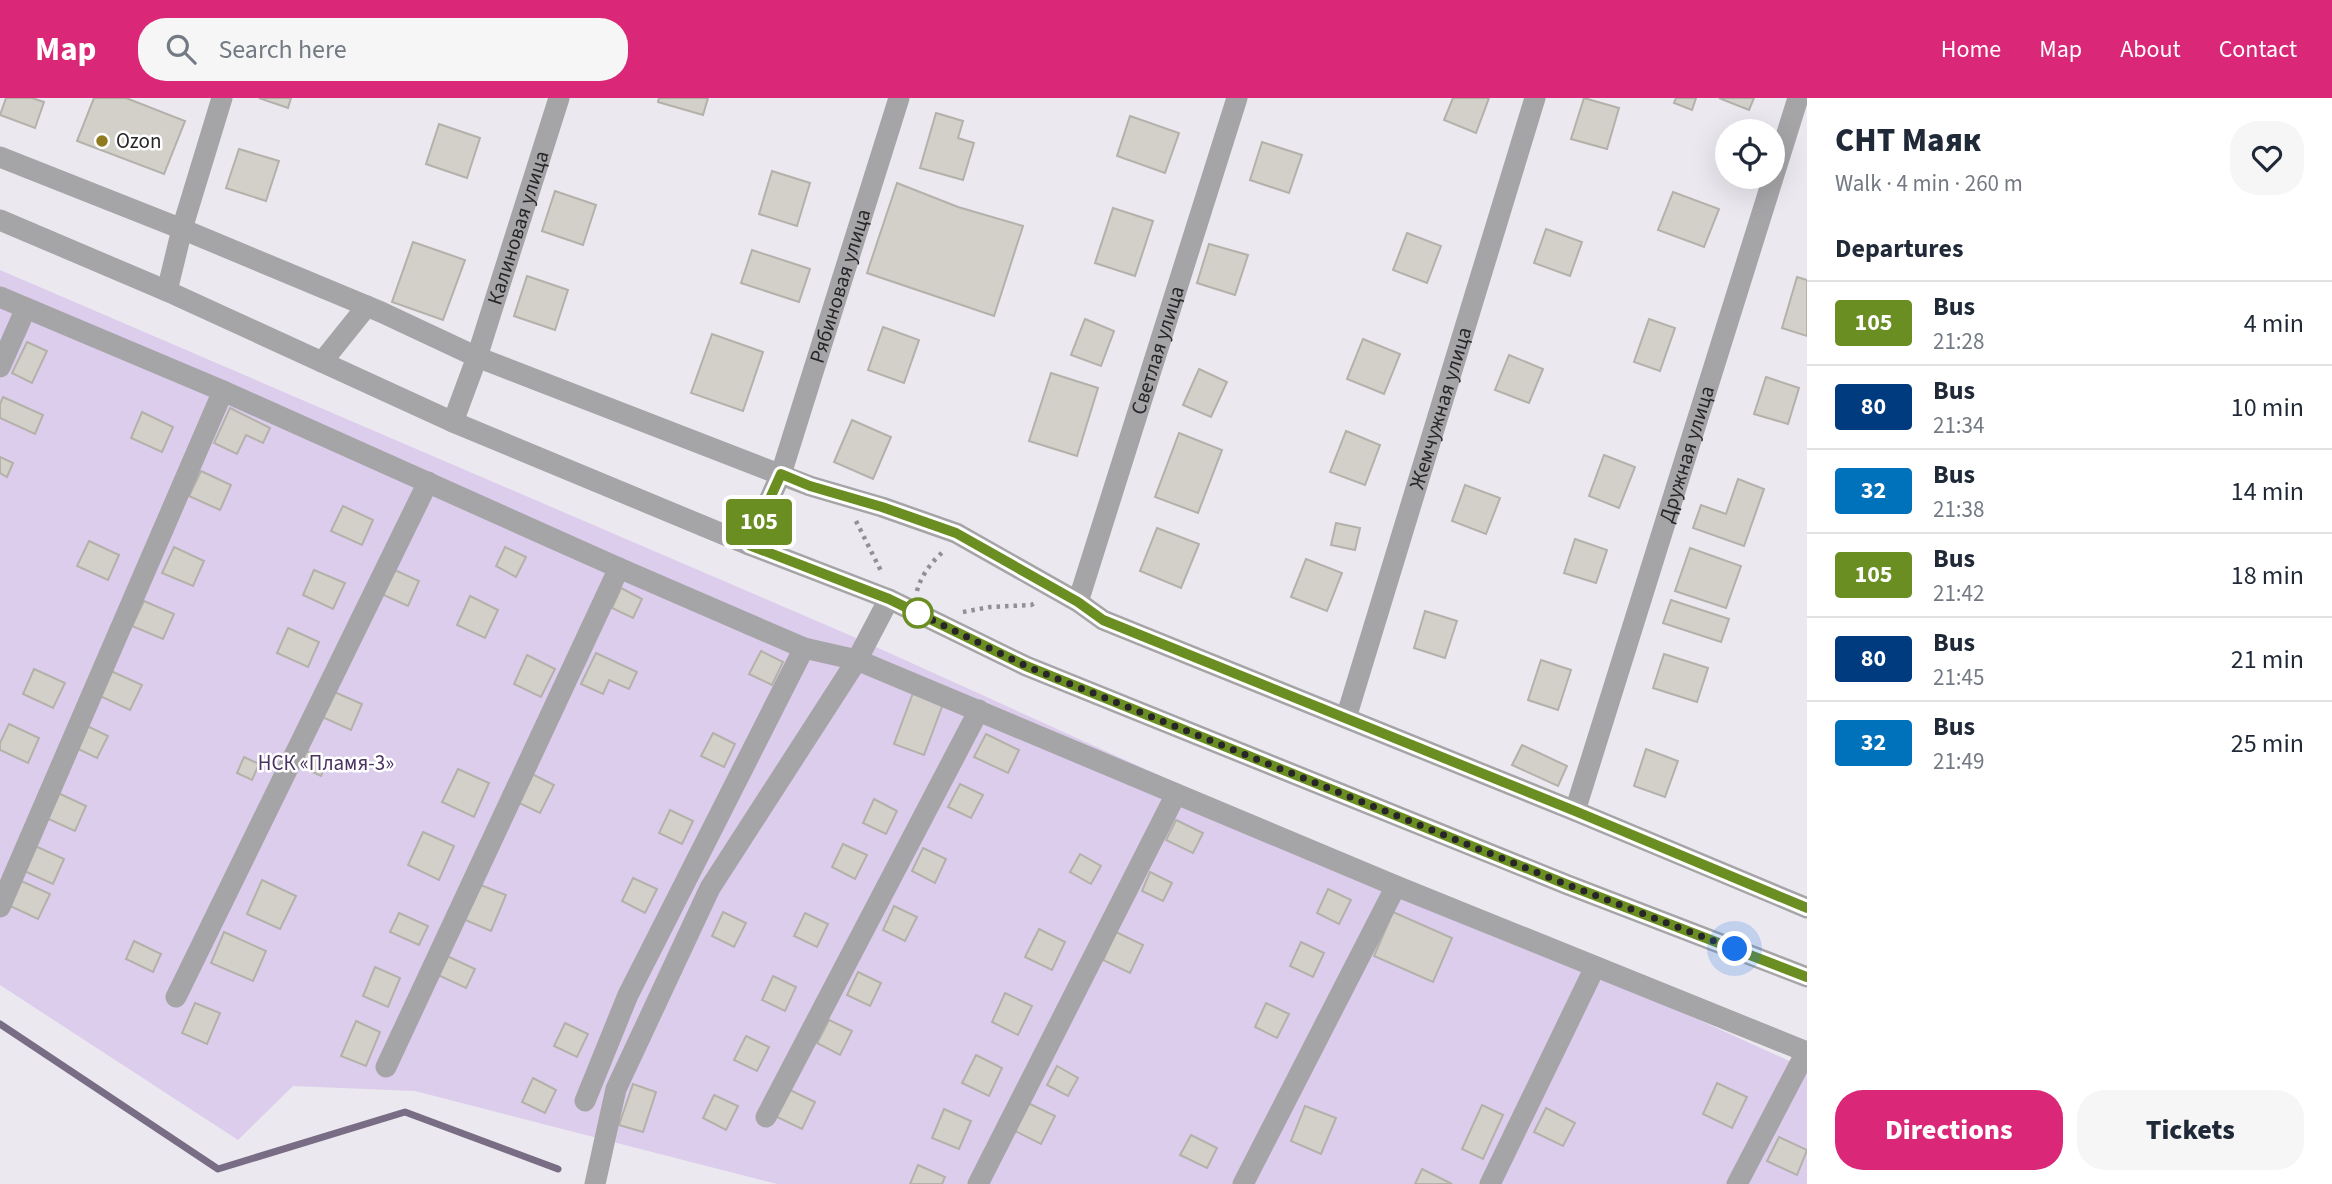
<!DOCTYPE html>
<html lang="en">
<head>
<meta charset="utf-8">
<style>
  body { margin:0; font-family:"Source Sans 3",sans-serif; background:#f6f6f7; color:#1f2937; height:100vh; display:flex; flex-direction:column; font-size:26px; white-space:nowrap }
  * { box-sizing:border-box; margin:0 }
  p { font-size:23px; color:#747a83 }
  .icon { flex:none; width:38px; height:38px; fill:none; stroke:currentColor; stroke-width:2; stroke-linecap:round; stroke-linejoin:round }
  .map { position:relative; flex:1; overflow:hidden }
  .details { display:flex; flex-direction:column; background:#fff; width:525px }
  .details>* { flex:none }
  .badge { padding:0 14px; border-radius:5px; font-size:24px; line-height:46px }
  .tools { position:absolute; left:1715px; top:21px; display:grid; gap:14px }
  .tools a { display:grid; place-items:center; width:70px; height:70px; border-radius:50%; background:#fff; box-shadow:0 7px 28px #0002; font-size:35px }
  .you { position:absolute; width:35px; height:35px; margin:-18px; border:5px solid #fff; border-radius:50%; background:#1a73e8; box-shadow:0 0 0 10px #1a73e833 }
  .map>.badge { position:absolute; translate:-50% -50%; box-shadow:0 0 0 4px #fff }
  h2 { padding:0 28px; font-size:26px; line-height:63px }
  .round { display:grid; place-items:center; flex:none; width:74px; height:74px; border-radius:28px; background:#f6f6f7 }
  .head { display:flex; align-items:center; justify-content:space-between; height:119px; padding:0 28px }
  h1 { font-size:33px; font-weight:800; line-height:52px }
  .button { display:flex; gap:14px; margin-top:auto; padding:14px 28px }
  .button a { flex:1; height:80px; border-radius:28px; background:#db2777; color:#fff; font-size:28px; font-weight:800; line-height:80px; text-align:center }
  .button a+a { background:#f6f6f7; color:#1f2937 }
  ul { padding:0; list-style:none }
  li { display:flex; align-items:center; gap:21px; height:84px; padding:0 28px; border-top:2px solid #e0e1e3 }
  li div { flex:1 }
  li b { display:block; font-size:26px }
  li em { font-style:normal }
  li .badge { min-width:77px; font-weight:700; text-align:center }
  header { display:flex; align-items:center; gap:42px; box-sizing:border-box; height:98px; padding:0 35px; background:#db2777; color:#fff }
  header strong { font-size:33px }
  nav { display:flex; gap:38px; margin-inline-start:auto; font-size:24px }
  .search { width:490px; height:63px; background:#f6f6f7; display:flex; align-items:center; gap:18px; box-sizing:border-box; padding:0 24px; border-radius:28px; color:#747a83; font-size:26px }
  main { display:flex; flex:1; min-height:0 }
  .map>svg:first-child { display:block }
  .green { fill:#dccded }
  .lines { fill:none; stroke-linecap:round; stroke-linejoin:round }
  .stream { stroke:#786d85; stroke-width:7 }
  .building { fill:#d2d0c9; stroke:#b3b1aa; stroke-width:2 }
  .path { stroke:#939095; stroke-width:4.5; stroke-dasharray:3.5 5; stroke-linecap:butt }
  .minor { stroke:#a5a4a7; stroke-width:21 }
  .line-casing { stroke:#fff; stroke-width:16 }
  .line { stroke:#6b8e23; stroke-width:10 }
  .walk { stroke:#282629; stroke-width:7; stroke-dasharray:0 12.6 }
  .poi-dot { fill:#8f7a1f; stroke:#fff; stroke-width:2.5 }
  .stop-dot { fill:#fff; stroke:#6b8e23; stroke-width:3.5 }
  .labels { text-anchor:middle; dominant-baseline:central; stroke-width:5; stroke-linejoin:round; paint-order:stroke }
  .poi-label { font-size:21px; fill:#282629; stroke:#fff; text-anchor:start }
  .street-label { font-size:21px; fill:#282629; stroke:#fff }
  .park-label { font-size:21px; fill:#4a3360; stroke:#fff }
</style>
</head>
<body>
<header>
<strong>Map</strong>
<div class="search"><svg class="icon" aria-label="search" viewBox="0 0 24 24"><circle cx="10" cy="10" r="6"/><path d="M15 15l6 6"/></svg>Search here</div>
<nav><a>Home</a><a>Map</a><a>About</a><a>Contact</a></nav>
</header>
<main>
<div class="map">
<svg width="1807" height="1086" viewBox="0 0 1807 1086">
  <rect width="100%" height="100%" fill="#ebe8ef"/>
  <!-- green -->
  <polygon class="green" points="0,172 854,539 1807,971 1807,1086 777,1086 415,993 293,988 238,1042 0,887"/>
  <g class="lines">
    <!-- stream -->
    <polyline class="stream" points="0,926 218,1071 405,1014 558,1071"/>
  </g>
  <!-- building -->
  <g class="building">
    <polygon points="6,0 32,0 44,4 35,30 0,17"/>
    <polygon points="94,0 126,0 185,23 164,76 77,43"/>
    <polygon points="259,0 291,0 288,10"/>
    <polygon points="659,0 708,0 703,17 658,4"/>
    <polygon points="1453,0 1489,0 1476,35 1444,22"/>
    <polygon points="1584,0 1619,10 1607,51 1571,41"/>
    <polygon points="1676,0 1696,0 1692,12 1674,5"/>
    <polygon points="1719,0 1754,0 1749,12"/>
    <polygon points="936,15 963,23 958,40 974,45 963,82 920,70"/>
    <polygon points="1130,18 1179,35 1165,75 1117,58"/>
    <polygon points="439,26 480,40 467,80 426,66"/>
    <polygon points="1262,44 1302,57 1289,95 1250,82"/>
    <polygon points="239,51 279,63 266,103 226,90"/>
    <polygon points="772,73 810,85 797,128 759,116"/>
    <polygon points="897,85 958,109 1023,128 994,218 867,175"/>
    <polygon points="555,93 596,107 583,147 542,133"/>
    <polygon points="1673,94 1719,111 1704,149 1658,132"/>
    <polygon points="1113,110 1153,123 1135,178 1095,165"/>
    <polygon points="1546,131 1582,144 1570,178 1534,165"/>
    <polygon points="1407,135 1441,148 1427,185 1393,172"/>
    <polygon points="413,144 465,162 443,222 392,204"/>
    <polygon points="1209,146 1248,157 1235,197 1197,185"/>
    <polygon points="752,152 810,171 799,204 741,185"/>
    <polygon points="527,178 568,192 555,232 514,218"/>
    <polygon points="1797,179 1807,182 1807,238 1782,230"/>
    <polygon points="1085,221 1114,233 1101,268 1071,257"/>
    <polygon points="1649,221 1675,230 1660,273 1634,264"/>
    <polygon points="883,229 919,242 904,285 868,272"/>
    <polygon points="712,236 763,254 743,313 691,295"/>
    <polygon points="1363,241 1400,256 1384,296 1347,281"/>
    <polygon points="27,244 47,253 32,285 12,275"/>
    <polygon points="1509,257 1543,271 1529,305 1495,292"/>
    <polygon points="1199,271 1227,284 1211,319 1183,307"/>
    <polygon points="1051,275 1098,290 1077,358 1029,343"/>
    <polygon points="1766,279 1799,290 1788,326 1754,316"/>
    <polygon points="3,299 43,317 35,336 0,320 0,306"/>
    <polygon points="230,310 270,330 263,345 246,337 237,356 214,345"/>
    <polygon points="142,314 173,329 162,354 131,340"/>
    <polygon points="852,322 891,339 873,381 834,364"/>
    <polygon points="1346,333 1380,347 1365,387 1330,374"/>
    <polygon points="1179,335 1222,352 1198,415 1155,399"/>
    <polygon points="1604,357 1635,369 1619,410 1589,398"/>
    <polygon points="0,359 13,365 7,379 0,375"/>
    <polygon points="201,373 231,387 220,412 189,398"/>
    <polygon points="1738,381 1764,391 1744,448 1693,430 1701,407 1726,416"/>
    <polygon points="1465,387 1500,400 1486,436 1452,423"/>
    <polygon points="343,408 373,422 362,447 331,433"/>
    <polygon points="1336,425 1360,430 1355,452 1331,447"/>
    <polygon points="1157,430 1199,446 1181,490 1140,473"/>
    <polygon points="1575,441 1607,452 1596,485 1564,475"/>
    <polygon points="89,443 119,457 108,482 77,468"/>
    <polygon points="174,449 204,463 193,488 162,475"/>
    <polygon points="505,449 526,459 516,479 496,468"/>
    <polygon points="1690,450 1741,468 1726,510 1675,493"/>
    <polygon points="1306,461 1342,475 1327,513 1291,499"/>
    <polygon points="388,469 419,483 408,508 377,494"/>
    <polygon points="314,472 345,485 333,511 303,497"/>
    <polygon points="621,490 642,501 633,520 612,510"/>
    <polygon points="470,498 498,512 485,540 457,527"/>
    <polygon points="1671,502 1729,521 1721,544 1663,525"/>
    <polygon points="144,503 174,516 163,541 132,528"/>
    <polygon points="1425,513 1457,523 1445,560 1414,550"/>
    <polygon points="288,530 319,544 308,569 277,555"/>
    <polygon points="761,553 783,564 772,587 749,576"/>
    <polygon points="596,555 637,574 629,591 609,582 603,596 581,586"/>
    <polygon points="1664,556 1708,570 1697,604 1653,590"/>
    <polygon points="527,557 555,571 541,599 514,586"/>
    <polygon points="1541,562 1571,572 1558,612 1528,602"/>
    <polygon points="34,571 65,585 53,610 23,596"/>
    <polygon points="111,573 142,587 130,612 100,598"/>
    <polygon points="332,593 362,606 351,632 320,618"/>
    <polygon points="913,595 943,606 924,657 894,646"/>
    <polygon points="9,626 39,640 28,665 0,652 0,645"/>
    <polygon points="87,628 108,638 97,660 76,650"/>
    <polygon points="713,635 735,646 724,669 701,658"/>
    <polygon points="986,636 1019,652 1008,675 974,659"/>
    <polygon points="1522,647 1567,668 1558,688 1512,667"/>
    <polygon points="300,650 328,663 321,678 293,665"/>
    <polygon points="1646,651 1678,663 1665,699 1634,688"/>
    <polygon points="244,659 259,666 252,682 237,675"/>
    <polygon points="458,671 489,685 474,719 442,704"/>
    <polygon points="526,673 554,687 540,715 513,702"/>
    <polygon points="960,686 983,697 971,720 948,709"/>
    <polygon points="56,694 86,708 75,733 44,719"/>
    <polygon points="874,701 897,713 886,736 863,725"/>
    <polygon points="670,712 693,723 682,746 659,735"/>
    <polygon points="1176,722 1203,735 1193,755 1166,742"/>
    <polygon points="423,734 454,748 439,782 408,767"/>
    <polygon points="843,746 867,757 855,781 832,769"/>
    <polygon points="33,747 64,761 53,786 22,772"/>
    <polygon points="923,750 946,761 935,785 912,773"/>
    <polygon points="1080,756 1101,768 1091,786 1070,774"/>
    <polygon points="1150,774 1172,785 1163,803 1142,793"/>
    <polygon points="633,780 657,791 645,815 622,803"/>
    <polygon points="19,782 50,796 38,821 8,807"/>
    <polygon points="262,782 296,798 280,831 247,816"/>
    <polygon points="478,786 506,797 491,833 463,821"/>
    <polygon points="1328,791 1351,802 1339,826 1317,815"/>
    <polygon points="894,808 917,819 905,843 883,832"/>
    <polygon points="723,814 746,825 734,849 712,838"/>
    <polygon points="1393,814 1452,840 1433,884 1374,858"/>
    <polygon points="399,815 428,828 419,847 390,834"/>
    <polygon points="805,815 828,826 817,849 794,838"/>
    <polygon points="1039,831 1065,844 1052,872 1025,859"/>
    <polygon points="224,834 266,853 253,883 211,865"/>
    <polygon points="1116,834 1143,847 1130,875 1103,862"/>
    <polygon points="134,843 161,856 153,874 126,861"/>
    <polygon points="1301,844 1324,855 1313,879 1290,868"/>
    <polygon points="447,858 475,871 466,890 438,877"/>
    <polygon points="375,869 400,880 388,909 363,898"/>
    <polygon points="858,874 881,885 870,908 847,897"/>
    <polygon points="773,878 796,889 785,913 762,902"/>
    <polygon points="1005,895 1032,908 1018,937 992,924"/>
    <polygon points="195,905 220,915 207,946 182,935"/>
    <polygon points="1266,905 1289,916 1277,940 1255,929"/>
    <polygon points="829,922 852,933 840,957 817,945"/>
    <polygon points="356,923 380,934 366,968 341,958"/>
    <polygon points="565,925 588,936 577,959 554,948"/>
    <polygon points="746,938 769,949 757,973 734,962"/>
    <polygon points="976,957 1002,970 989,998 962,985"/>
    <polygon points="1057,968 1078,980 1068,998 1047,987"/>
    <polygon points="533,980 556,992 545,1015 522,1004"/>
    <polygon points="1717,985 1747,999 1732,1030 1703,1016"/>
    <polygon points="633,986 656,994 643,1034 619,1027"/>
    <polygon points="788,991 815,1004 802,1031 775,1018"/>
    <polygon points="714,997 738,1008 726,1032 703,1020"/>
    <polygon points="1028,1005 1055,1018 1041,1046 1015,1033"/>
    <polygon points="1482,1007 1503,1017 1483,1061 1462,1051"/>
    <polygon points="1305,1008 1336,1020 1321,1056 1291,1043"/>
    <polygon points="1546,1010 1575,1025 1563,1048 1534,1034"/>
    <polygon points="944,1011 971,1023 959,1051 932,1040"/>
    <polygon points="1191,1037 1217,1050 1207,1070 1180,1057"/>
    <polygon points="1779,1039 1807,1052 1797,1077 1767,1063"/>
    <polygon points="918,1067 945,1079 942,1086 910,1086"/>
    <polygon points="1422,1071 1452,1086 1415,1086"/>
  </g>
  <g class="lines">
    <!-- path -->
    <g class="path">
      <polyline points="856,423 882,475"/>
      <path d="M917 493C921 477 933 462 945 452"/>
      <polyline points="963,514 990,509 1031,507 1037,504"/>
    </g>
    <!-- minor -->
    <g class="minor">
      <polyline points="0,59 182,131 381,214 477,259 810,388 882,409 956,435 1078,504 1103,522 1575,713 1807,810"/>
      <polyline points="0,122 167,193 453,324 749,447 889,501 1026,568 1568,787 1807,879"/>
      <polyline points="167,193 182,131 222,0"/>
      <polyline points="0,199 223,293 619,470 804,550 857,562 1396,788 1807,954"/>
      <polyline points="322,264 367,208"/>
      <polyline points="0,269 26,210"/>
      <path id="s1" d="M453 324 477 259 559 0"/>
      <path id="s2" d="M749 447 781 376 899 0"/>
      <path id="s3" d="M1078 504 1237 0"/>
      <path id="s4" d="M1346 620 1535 0"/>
      <path id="s5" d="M1575 713 1798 0"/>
      <polyline points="0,809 223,293"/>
      <polyline points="176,899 428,384"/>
      <polyline points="386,969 619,470"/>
      <polyline points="585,1003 628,897 804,550"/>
      <polyline points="766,1019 979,612"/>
      <polyline points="595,1086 616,991 710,790 857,562 889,501"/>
      <polyline points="978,1086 1176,696"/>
      <polyline points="1243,1086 1396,788"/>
      <polyline points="1490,1086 1595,869"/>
      <polyline points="1737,1086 1806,954"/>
    </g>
  </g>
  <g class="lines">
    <defs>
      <polyline id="line" points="1807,810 1575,713 1103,522 1078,504 956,435 882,409 810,388 781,376 749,447 889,501 1026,568 1568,787 1807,879"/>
    </defs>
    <!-- line casing -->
    <use href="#line" class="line-casing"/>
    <!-- line -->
    <use href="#line" class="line"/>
    <!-- walk -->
    <polyline class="walk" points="918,515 914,513 1026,568 1568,787 1735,851"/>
  </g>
  <!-- markers -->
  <circle class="poi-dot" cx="102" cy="43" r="7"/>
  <circle class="stop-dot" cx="918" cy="515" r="14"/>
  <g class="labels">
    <!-- poi labels -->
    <g class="poi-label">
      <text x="116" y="43">Ozon</text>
    </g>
    <!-- street labels -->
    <g class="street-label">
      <text stroke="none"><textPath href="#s1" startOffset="205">Калиновая улица</textPath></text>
      <text stroke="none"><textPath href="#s2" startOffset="275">Рябиновая улица</textPath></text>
      <text stroke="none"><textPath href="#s3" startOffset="264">Светлая улица</textPath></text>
      <text stroke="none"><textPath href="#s4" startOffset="324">Жемчужная улица</textPath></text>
      <text stroke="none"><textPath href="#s5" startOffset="374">Дружная улица</textPath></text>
    </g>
    <!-- park labels -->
    <g class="park-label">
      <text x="326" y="665">НСК «Пламя-3»</text>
    </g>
  </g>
</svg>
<div class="tools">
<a><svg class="icon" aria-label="locate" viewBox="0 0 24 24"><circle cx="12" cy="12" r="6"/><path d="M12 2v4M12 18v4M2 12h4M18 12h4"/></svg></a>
</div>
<div class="you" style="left:1735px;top:851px"></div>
<b class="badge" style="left:759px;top:424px;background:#6b8e23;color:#fff">105</b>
</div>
<section class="details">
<div class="head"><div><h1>СНТ Маяк</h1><p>Walk · 4 min · 260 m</p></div><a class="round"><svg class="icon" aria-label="heart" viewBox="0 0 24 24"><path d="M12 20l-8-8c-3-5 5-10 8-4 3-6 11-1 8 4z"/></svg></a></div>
<h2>Departures</h2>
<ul>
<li><span class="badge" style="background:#6b8e23;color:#fff">105</span><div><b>Bus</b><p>21:28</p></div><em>4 min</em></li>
<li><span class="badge" style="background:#003b80;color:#fff">80</span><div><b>Bus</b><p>21:34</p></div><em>10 min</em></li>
<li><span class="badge" style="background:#0072bc;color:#fff">32</span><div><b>Bus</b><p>21:38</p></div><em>14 min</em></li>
<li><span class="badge" style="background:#6b8e23;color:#fff">105</span><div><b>Bus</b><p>21:42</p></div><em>18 min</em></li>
<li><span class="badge" style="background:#003b80;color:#fff">80</span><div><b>Bus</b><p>21:45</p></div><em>21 min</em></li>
<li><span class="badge" style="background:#0072bc;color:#fff">32</span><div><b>Bus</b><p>21:49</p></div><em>25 min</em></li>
</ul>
<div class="button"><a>Directions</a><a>Tickets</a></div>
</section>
</main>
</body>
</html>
